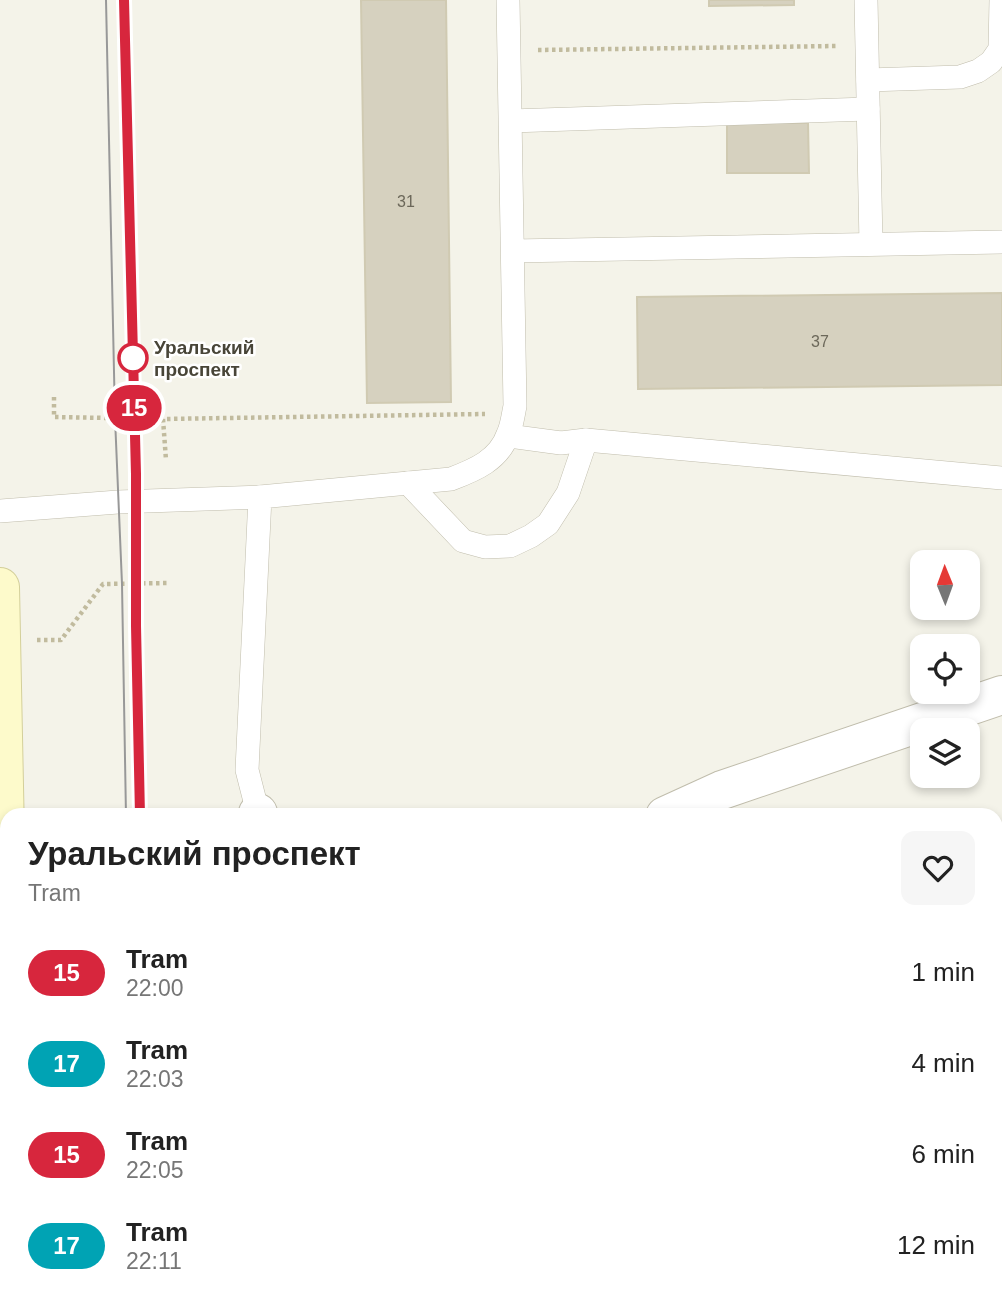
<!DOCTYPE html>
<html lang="en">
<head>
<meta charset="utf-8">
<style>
  body { margin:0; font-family:Arial,sans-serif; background:#f6f6f6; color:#222; height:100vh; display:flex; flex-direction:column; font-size:26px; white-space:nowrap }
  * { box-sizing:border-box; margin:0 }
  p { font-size:23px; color:#767676 }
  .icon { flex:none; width:38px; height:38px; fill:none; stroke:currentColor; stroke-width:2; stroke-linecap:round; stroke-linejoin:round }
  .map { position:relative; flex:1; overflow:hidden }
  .details { position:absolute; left:0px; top:808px; width:1003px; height:499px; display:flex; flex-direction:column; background:#fff; border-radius:21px 21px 0 0; box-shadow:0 4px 10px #0003 }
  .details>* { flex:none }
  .badge { padding:0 14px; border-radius:23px; font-size:24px; line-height:46px }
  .needle { width:46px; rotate:359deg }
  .tools { position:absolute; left:910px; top:550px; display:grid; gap:14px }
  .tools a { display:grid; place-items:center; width:70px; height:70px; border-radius:14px; background:#fff; box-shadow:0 4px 10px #0003; font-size:35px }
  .map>.badge { position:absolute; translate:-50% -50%; box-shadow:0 0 0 4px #fff }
  .round { display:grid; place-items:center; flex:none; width:74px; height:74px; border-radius:14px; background:#f6f6f6 }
  .summary { display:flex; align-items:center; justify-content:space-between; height:119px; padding:0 28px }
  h1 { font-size:33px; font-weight:700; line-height:52px }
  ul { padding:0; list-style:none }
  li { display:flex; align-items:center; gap:21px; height:91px; padding:0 28px }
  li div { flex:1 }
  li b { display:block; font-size:26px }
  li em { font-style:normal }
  li .badge { min-width:77px; font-weight:700; text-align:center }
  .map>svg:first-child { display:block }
  .building { fill:#d6d1bf; stroke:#d0cab2; stroke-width:2 }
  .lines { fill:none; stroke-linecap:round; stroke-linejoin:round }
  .lane-casing { stroke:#c0bdac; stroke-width:24 }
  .street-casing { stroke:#c0bdac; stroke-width:40 }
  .secondary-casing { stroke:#d3cf9a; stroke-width:40 }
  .path { stroke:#c1bb9e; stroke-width:4.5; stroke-dasharray:3.5 3.5; stroke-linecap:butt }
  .lane { stroke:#fff; stroke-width:23 }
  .street { stroke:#fff; stroke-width:38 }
  .secondary { stroke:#fdfacb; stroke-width:38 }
  .tram { stroke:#989898; stroke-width:2 }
  .line-casing { stroke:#fff; stroke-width:16 }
  .line { stroke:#d7263d; stroke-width:10 }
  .stop-dot { fill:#fff; stroke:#d7263d; stroke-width:3.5 }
  .labels { text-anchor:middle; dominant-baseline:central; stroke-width:5; stroke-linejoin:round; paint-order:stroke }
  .number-label { font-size:16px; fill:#6c685a }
  .stop-label { font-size:19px; font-weight:bold; fill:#484538; stroke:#fff; text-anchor:start }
</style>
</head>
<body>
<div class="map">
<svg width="1002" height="1307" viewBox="0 0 1002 1307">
  <rect width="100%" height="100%" fill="#f4f3e9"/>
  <!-- building -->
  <g class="building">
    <polygon points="361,0 446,0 451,402 367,403"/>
    <polygon points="709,0 794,0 794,5 709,6"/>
    <polygon points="727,123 808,123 809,173 727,173"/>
    <polygon points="1002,293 1002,385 638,389 637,297"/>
  </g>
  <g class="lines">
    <defs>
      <g id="lane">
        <polyline points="866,0 871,244"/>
        <polyline points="868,80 960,77 978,71 991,62 1000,49 1001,0"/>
        <polyline points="511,121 868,109"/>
        <polyline points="513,251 1002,242"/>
        <polyline points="508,436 561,443 586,440 1002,478"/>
        <polyline points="408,483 463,541 485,547 510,546 531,536 548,524 568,493 586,440"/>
        <polyline points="0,511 118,502 260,497"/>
        <path d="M258 813 247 770 260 497 451 479C475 470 499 460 508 434 512 426 513 415 515 406L508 0"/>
      </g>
      <g id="street">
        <polyline points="258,813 259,816"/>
        <polyline points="665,816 722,790 1002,695"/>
      </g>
      <g id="secondary">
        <polyline points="0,587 7,935"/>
        <polyline points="16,1300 17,1307"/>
      </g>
    </defs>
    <!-- lane casing -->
    <use href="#lane" class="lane-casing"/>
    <!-- street casing -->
    <use href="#street" class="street-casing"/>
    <!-- secondary casing -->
    <use href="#secondary" class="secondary-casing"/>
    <!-- path -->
    <g class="path">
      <polyline points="538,50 837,46"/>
      <polyline points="54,397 54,417 163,419 485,414"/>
      <polyline points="163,419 166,460"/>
      <polyline points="37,640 61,640 103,584 170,583"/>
      <polyline points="428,1300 429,1307"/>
    </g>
    <!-- lane -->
    <use href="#lane" class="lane"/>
    <!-- street -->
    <use href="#street" class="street"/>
    <!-- secondary -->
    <use href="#secondary" class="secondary"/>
    <!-- tram -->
    <g class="tram">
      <polyline points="106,0 115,418 122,584 126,816"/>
      <polyline points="124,0 136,502 136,626 140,816"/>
      <polyline points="134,1300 134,1307"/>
      <polyline points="150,1300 150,1307"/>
    </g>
  </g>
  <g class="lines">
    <defs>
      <polyline id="line" points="124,0 136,474 136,626 140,816"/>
    </defs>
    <!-- line casing -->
    <use href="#line" class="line-casing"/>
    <!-- line -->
    <use href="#line" class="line"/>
  </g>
  <!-- markers -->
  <circle class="stop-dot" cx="133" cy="358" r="14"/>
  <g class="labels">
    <!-- number labels -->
    <g class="number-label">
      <text x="406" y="201">31</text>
      <text x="820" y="341">37</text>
    </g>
    <!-- stop labels -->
    <g class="stop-label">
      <text x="154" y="347">Уральский<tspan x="154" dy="22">проспект</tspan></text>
    </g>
  </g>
</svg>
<div class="tools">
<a><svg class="needle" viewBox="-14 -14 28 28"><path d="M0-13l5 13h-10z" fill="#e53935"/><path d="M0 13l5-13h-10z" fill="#767676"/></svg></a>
<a><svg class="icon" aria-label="locate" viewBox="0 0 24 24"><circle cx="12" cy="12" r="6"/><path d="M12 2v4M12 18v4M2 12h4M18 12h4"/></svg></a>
<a><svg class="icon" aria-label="layers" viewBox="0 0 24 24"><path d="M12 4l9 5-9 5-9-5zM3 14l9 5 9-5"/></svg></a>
</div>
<b class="badge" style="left:134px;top:408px;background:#d7263d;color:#fff">15</b>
<section class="details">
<div class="summary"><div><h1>Уральский проспект</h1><p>Tram</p></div><a class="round"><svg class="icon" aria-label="heart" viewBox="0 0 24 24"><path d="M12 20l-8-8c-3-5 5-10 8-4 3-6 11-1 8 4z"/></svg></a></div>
<ul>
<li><span class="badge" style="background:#d7263d;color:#fff">15</span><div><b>Tram</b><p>22:00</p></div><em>1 min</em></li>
<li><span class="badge" style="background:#00a3b4;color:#fff">17</span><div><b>Tram</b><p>22:03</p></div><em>4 min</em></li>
<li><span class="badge" style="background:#d7263d;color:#fff">15</span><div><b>Tram</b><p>22:05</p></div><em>6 min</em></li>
<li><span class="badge" style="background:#00a3b4;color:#fff">17</span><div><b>Tram</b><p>22:11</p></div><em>12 min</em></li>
</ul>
</section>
</div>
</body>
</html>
